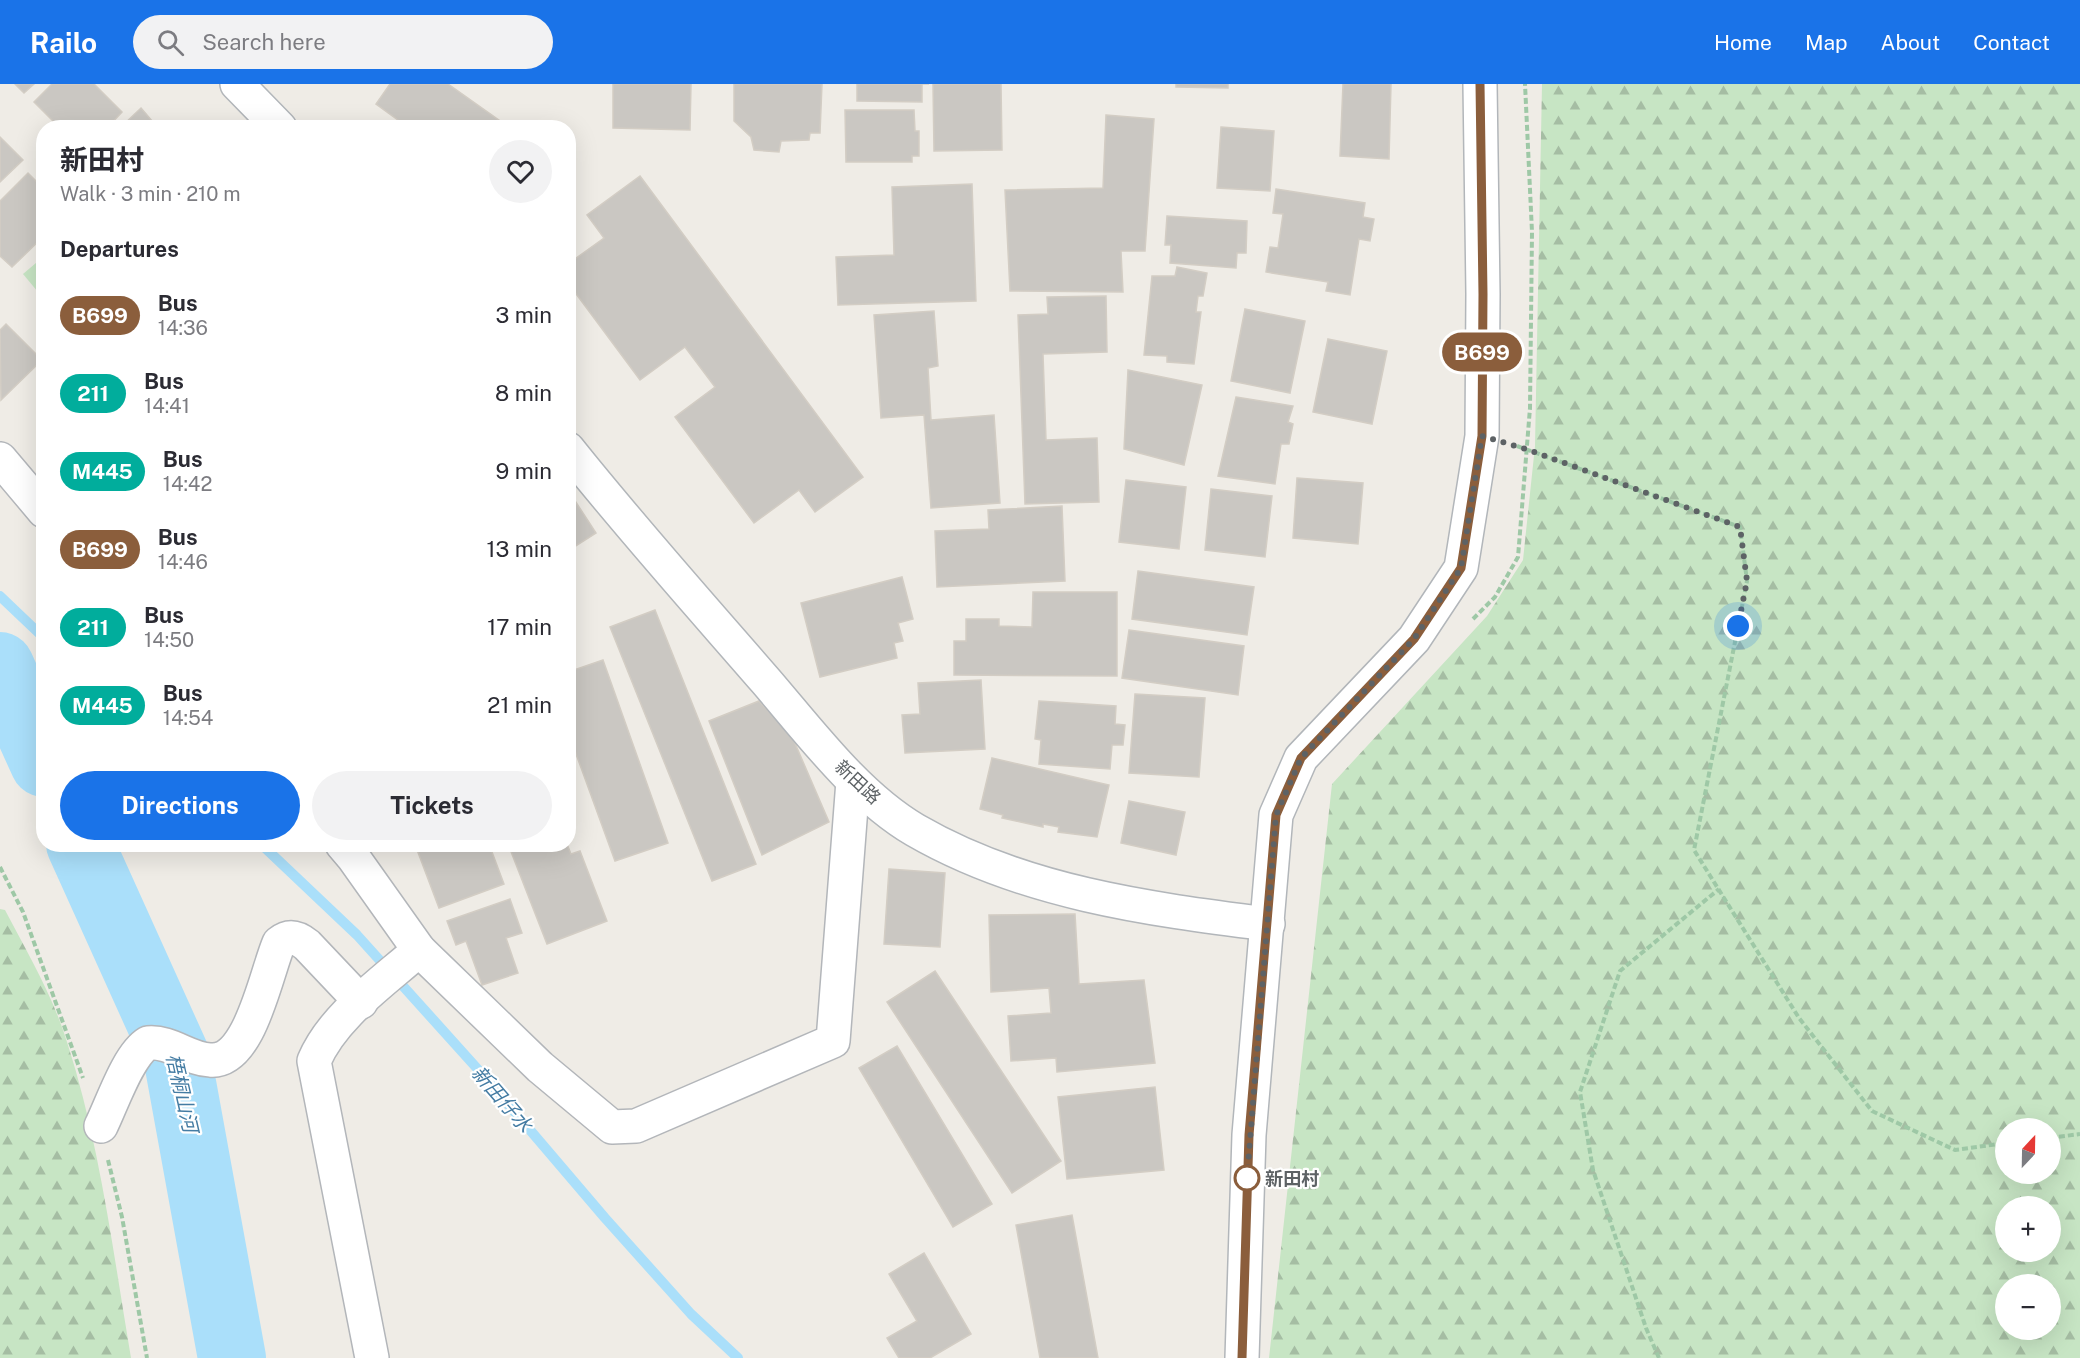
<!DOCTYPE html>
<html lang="en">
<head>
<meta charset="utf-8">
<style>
  body { margin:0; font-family:"Public Sans","Noto Sans SC",sans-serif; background:#f2f2f3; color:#2b2b33; height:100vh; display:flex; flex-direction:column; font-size:22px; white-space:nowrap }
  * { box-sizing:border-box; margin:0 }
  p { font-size:20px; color:#7c7c81 }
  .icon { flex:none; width:33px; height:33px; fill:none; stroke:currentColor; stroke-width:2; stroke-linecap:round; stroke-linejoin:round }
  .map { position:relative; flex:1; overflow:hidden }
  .panel { position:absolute; left:36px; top:36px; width:540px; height:732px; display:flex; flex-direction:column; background:#fff; border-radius:24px; box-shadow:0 6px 24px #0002 }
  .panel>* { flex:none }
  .badge { padding:0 12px; border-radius:20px; font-size:21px; line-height:39px }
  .needle { width:39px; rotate:22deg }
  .controls { position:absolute; left:1995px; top:1034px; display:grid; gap:12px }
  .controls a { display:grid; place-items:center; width:66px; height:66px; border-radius:50%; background:#fff; box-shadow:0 6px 24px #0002; font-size:30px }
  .you { position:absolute; width:30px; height:30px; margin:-15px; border:4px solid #fff; border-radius:50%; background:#1a73e8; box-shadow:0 0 0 9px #1a73e833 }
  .map>.badge { position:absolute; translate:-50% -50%; box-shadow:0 0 0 3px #fff }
  h2 { padding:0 24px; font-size:22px; line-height:54px }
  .round { display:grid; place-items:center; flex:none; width:63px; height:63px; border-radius:32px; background:#f2f2f3 }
  .overview { display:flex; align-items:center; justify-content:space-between; height:102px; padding:0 24px }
  h1 { font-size:28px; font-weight:700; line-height:45px }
  .primary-button { display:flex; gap:12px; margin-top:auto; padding:12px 24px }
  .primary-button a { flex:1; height:69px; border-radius:36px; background:#1a73e8; color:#fff; font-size:24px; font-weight:700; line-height:69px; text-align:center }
  .primary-button a+a { background:#f2f2f3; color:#2b2b33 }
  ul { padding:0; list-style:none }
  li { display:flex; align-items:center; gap:18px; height:78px; padding:0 24px }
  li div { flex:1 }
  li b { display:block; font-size:22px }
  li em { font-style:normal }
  li .badge { min-width:66px; font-weight:700; text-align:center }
  header { display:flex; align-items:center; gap:36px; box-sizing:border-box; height:84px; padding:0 30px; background:#1a73e8; color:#fff }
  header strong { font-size:28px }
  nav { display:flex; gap:33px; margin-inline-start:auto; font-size:21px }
  .search { width:420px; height:54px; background:#f2f2f3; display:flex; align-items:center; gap:15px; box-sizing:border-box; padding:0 21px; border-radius:33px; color:#7c7c81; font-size:22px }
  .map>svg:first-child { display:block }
  .forest { fill:url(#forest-firs); fill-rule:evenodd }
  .pitch { fill:#c7e5c4 }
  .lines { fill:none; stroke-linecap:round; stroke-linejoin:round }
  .stream { stroke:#aadffa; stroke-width:10 }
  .river { stroke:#aadffa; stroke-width:68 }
  .building { fill:#cac7c2; stroke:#d3cdc4; stroke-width:1.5 }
  .street-casing { stroke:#b3b6ba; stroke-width:36 }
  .secondary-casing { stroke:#b2b6ba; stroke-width:36 }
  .path { stroke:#9ec8a6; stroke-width:4; stroke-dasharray:6 3; stroke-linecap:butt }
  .street { stroke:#fff; stroke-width:33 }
  .secondary { stroke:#fff; stroke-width:33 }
  .line-casing { stroke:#fff; stroke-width:14 }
  .line { stroke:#8b5e3c; stroke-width:9 }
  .walk { stroke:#5d6265; stroke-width:6; stroke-dasharray:0 10.8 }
  .stop-dot { fill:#fff; stroke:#8b5e3c; stroke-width:3 }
  .labels { text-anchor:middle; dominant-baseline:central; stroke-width:4.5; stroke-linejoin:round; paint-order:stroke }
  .street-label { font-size:18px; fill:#5d6265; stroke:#fff }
  .stop-label { font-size:18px; font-weight:bold; fill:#5d6265; stroke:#fff; text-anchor:start }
  .water-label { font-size:20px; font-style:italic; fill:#447ca3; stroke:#fff }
</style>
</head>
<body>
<header>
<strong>Railo</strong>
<div class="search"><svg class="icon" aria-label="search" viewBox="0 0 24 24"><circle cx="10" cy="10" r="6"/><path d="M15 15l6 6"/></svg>Search here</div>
<nav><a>Home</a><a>Map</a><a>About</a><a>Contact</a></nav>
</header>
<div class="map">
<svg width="2080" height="1274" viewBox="0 0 2080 1274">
  <defs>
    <pattern id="forest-firs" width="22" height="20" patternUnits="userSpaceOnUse" patternTransform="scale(1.5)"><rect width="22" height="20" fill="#c7e5c4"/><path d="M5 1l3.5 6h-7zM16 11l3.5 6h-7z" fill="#a5bda3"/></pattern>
  </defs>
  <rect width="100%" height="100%" fill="#efece6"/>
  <!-- forest -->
  <g class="forest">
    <path d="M1542 0H2080V1274H1269L1332 700 1487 532 1523 476 1535 362ZM2006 1044H2050V1089H2006ZM2006 1122H2050V1167H2006ZM2006 1200H2050V1245H2006Z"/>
    <path d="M0 825 5 826C27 868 53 912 67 958 100 1060 113 1168 131 1274H0Z"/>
  </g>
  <!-- pitch -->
  <polygon class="pitch" points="43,173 43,214 23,190"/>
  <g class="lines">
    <!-- stream -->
    <g class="stream">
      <polyline points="0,512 44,554"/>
      <polyline points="261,760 357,851 483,991 605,1134 691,1230 738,1274"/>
    </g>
    <!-- river -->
    <g class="river">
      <polyline points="0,582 44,679"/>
      <polyline points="80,760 178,977 232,1274"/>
    </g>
  </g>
  <!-- building -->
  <g class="building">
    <polygon points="15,0 34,0 24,9"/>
    <polygon points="52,0 94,0 122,28 107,44 60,44 34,18"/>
    <polygon points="390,0 448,0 510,44 409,44 376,20"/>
    <polygon points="613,0 691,0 690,46 613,44"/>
    <polygon points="734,0 822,0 820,49 810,49 809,56 781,57 779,68 754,66 751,53 734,37"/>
    <polygon points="857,0 929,0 922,0 922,18 857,17"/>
    <polygon points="933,0 1001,0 1002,66 934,67"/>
    <polygon points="1176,0 1228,0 1228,4 1176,3"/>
    <polygon points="1343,0 1391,0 1389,75 1340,72"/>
    <polygon points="141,24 158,44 120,44"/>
    <polygon points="845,26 914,26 915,47 919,47 919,72 912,72 912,78 846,78"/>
    <polygon points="1106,31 1154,35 1145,167 1121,167 1123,208 1010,207 1005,106 1103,104"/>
    <polygon points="1221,43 1274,47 1270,107 1217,104"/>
    <polygon points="0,53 23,76 0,98"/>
    <polygon points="28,89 44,105 44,152 12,183 0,172 0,117"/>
    <polygon points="640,92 863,393 815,428 799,406 754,439 675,333 715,303 685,263 640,296 568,199 568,180 604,154 587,131"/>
    <polygon points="972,100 976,217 838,221 836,173 894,171 892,103"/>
    <polygon points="1276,105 1365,119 1363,133 1374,135 1370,157 1359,155 1350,211 1326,207 1328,198 1266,188 1270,163 1278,164 1283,130 1273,129"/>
    <polygon points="1167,132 1247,137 1246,169 1237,169 1236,184 1170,179 1171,161 1165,161"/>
    <polygon points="1177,183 1207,189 1203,212 1198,212 1196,228 1201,228 1194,280 1167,278 1167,272 1144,271 1152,192 1175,192"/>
    <polygon points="1106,212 1107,268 1043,270 1046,356 1097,354 1099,418 1025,420 1018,231 1048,230 1047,213"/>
    <polygon points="1245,225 1305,237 1290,309 1231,297"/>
    <polygon points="934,227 938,282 928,284 931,336 994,331 1000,419 931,424 924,331 881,334 874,231"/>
    <polygon points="6,240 42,276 1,316 0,246"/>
    <polygon points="1328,255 1387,267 1372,340 1313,328"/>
    <polygon points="1128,286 1202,301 1184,381 1124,365"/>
    <polygon points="1236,313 1293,322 1288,338 1293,340 1289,360 1281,360 1275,400 1218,392"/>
    <polygon points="1297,394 1363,399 1358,460 1293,454"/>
    <polygon points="1126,396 1186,403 1179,465 1119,458"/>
    <polygon points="1211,405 1272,412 1265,473 1205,466"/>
    <polygon points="568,406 596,449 568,467"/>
    <polygon points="1062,422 1065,497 937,503 935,447 989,445 988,426"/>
    <polygon points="1138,487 1254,503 1247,551 1132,535"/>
    <polygon points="902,493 913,535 898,539 903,557 894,559 897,574 820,593 801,519"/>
    <polygon points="1033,508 1117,508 1117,592 954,591 954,557 966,557 966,535 999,535 999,542 1032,543"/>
    <polygon points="655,526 756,780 712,797 610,543"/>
    <polygon points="1129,546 1244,562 1238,611 1122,594"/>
    <polygon points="603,576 668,759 615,777 568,648 568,588"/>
    <polygon points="981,596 985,665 905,669 902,631 920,630 918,599"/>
    <polygon points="1135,610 1205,614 1199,693 1129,689"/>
    <polygon points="759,617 791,650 829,738 762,771 709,637"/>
    <polygon points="1039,617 1116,622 1115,640 1125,641 1123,661 1112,661 1110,685 1039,680 1041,656 1035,655"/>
    <polygon points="992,674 1109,701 1097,753 1058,748 1059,743 1043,740 1043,743 1002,734 1003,731 980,725"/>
    <polygon points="1129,717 1185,728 1176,771 1121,759"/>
    <polygon points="422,760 489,760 504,800 439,824 416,763"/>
    <polygon points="508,760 567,760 571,770 580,767 607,837 547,860"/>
    <polygon points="889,785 945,789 940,863 884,860"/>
    <polygon points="510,815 522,849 506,854 518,889 482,901 466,857 456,861 447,837"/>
    <polygon points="1075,830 1079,900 1144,896 1155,979 1057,988 1056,974 1011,977 1008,932 1051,929 1049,904 991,908 989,831"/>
    <polygon points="935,887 1061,1077 1012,1109 887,918"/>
    <polygon points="897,962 992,1120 953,1143 859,984"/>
    <polygon points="1155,1003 1164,1086 1067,1095 1058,1013"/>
    <polygon points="1072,1131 1098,1274 1040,1274 1016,1141"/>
    <polygon points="924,1169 971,1250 930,1274 899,1274 887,1254 917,1237 889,1190"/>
  </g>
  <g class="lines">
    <defs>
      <g id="street">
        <polyline points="0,375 44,427"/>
        <polyline points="342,760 353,773 419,866 540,983 612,1043 636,1042 833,957 853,697"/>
        <path d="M101 1042C112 1020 128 971 148 959 171 957 188 975 210 976 250 980 266 889 279 859 289 851 297 853 307 861L361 918"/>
        <path d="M372 1274 314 977C333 932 383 898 419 866"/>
      </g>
      <g id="secondary">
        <polyline points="237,0 280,44"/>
        <path d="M568 365C631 444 699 520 765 596 809 647 857 712 915 746 1022 808 1147 825 1268 840"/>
        <polyline points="1242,1274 1249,1051 1276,731 1301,674 1414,555 1461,484 1482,352 1483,210 1480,0"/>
      </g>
    </defs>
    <!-- street casing -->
    <use href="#street" class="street-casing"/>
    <!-- secondary casing -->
    <use href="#secondary" class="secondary-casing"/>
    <!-- path -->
    <g class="path">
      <polyline points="1517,362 1740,443 1747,497 1694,766 1799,934 1872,1027 1955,1066 2006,1059"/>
      <polyline points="1473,535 1495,513 1518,473 1530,324 1532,148 1525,0"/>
      <polyline points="0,783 23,828 83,994"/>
      <polyline points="2050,1054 2080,1050"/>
      <polyline points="108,1076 122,1133 147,1274"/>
      <polyline points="1659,1274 1646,1244 1593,1086 1580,1008 1620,887 1719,805"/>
    </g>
    <!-- street -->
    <use href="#street" class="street"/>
    <!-- secondary -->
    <use href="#secondary" class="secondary"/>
  </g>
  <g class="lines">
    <defs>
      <polyline id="line" points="1242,1274 1249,1051 1276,731 1301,674 1414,555 1461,484 1482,352 1483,210 1480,0"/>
    </defs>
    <!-- line casing -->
    <use href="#line" class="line-casing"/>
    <!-- line -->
    <use href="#line" class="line"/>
    <!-- walk -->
    <polyline class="walk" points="1247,1094 1276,731 1301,674 1414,555 1461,484 1482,352 1526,365 1740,443 1747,497 1738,542"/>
  </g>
  <!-- markers -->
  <circle class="stop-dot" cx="1247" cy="1094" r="12"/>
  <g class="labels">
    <!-- street labels -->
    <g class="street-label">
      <text transform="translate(858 698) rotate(43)">新田路</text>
    </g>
    <!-- stop labels -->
    <g class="stop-label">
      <text x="1265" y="1094">新田村</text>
    </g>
    <!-- water labels -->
    <g class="water-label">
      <text transform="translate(182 1009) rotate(77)">梧桐山河</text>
      <text transform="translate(502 1015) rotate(49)">新田仔水</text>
    </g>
  </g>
</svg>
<div class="controls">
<a><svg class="needle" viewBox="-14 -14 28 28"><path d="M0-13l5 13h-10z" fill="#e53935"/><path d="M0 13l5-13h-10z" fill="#7c7c81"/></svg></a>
<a>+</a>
<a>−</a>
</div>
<div class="you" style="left:1738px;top:542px"></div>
<b class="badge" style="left:1482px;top:268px;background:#8b5e3c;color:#fff">B699</b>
<section class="panel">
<div class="overview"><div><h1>新田村</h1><p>Walk · 3 min · 210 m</p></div><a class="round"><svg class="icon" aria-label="heart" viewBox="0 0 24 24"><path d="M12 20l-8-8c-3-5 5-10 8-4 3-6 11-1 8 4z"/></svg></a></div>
<h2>Departures</h2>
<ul>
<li><span class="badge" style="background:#8b5e3c;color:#fff">B699</span><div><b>Bus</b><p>14:36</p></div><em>3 min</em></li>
<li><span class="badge" style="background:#01ad9c;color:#fff">211</span><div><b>Bus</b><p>14:41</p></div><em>8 min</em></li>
<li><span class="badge" style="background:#01ad9c;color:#fff">M445</span><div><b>Bus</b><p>14:42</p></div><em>9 min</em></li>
<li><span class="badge" style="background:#8b5e3c;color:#fff">B699</span><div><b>Bus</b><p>14:46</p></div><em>13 min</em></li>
<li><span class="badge" style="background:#01ad9c;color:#fff">211</span><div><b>Bus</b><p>14:50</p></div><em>17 min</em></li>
<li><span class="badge" style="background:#01ad9c;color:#fff">M445</span><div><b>Bus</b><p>14:54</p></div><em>21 min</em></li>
</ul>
<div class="primary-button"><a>Directions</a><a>Tickets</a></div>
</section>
</div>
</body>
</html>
